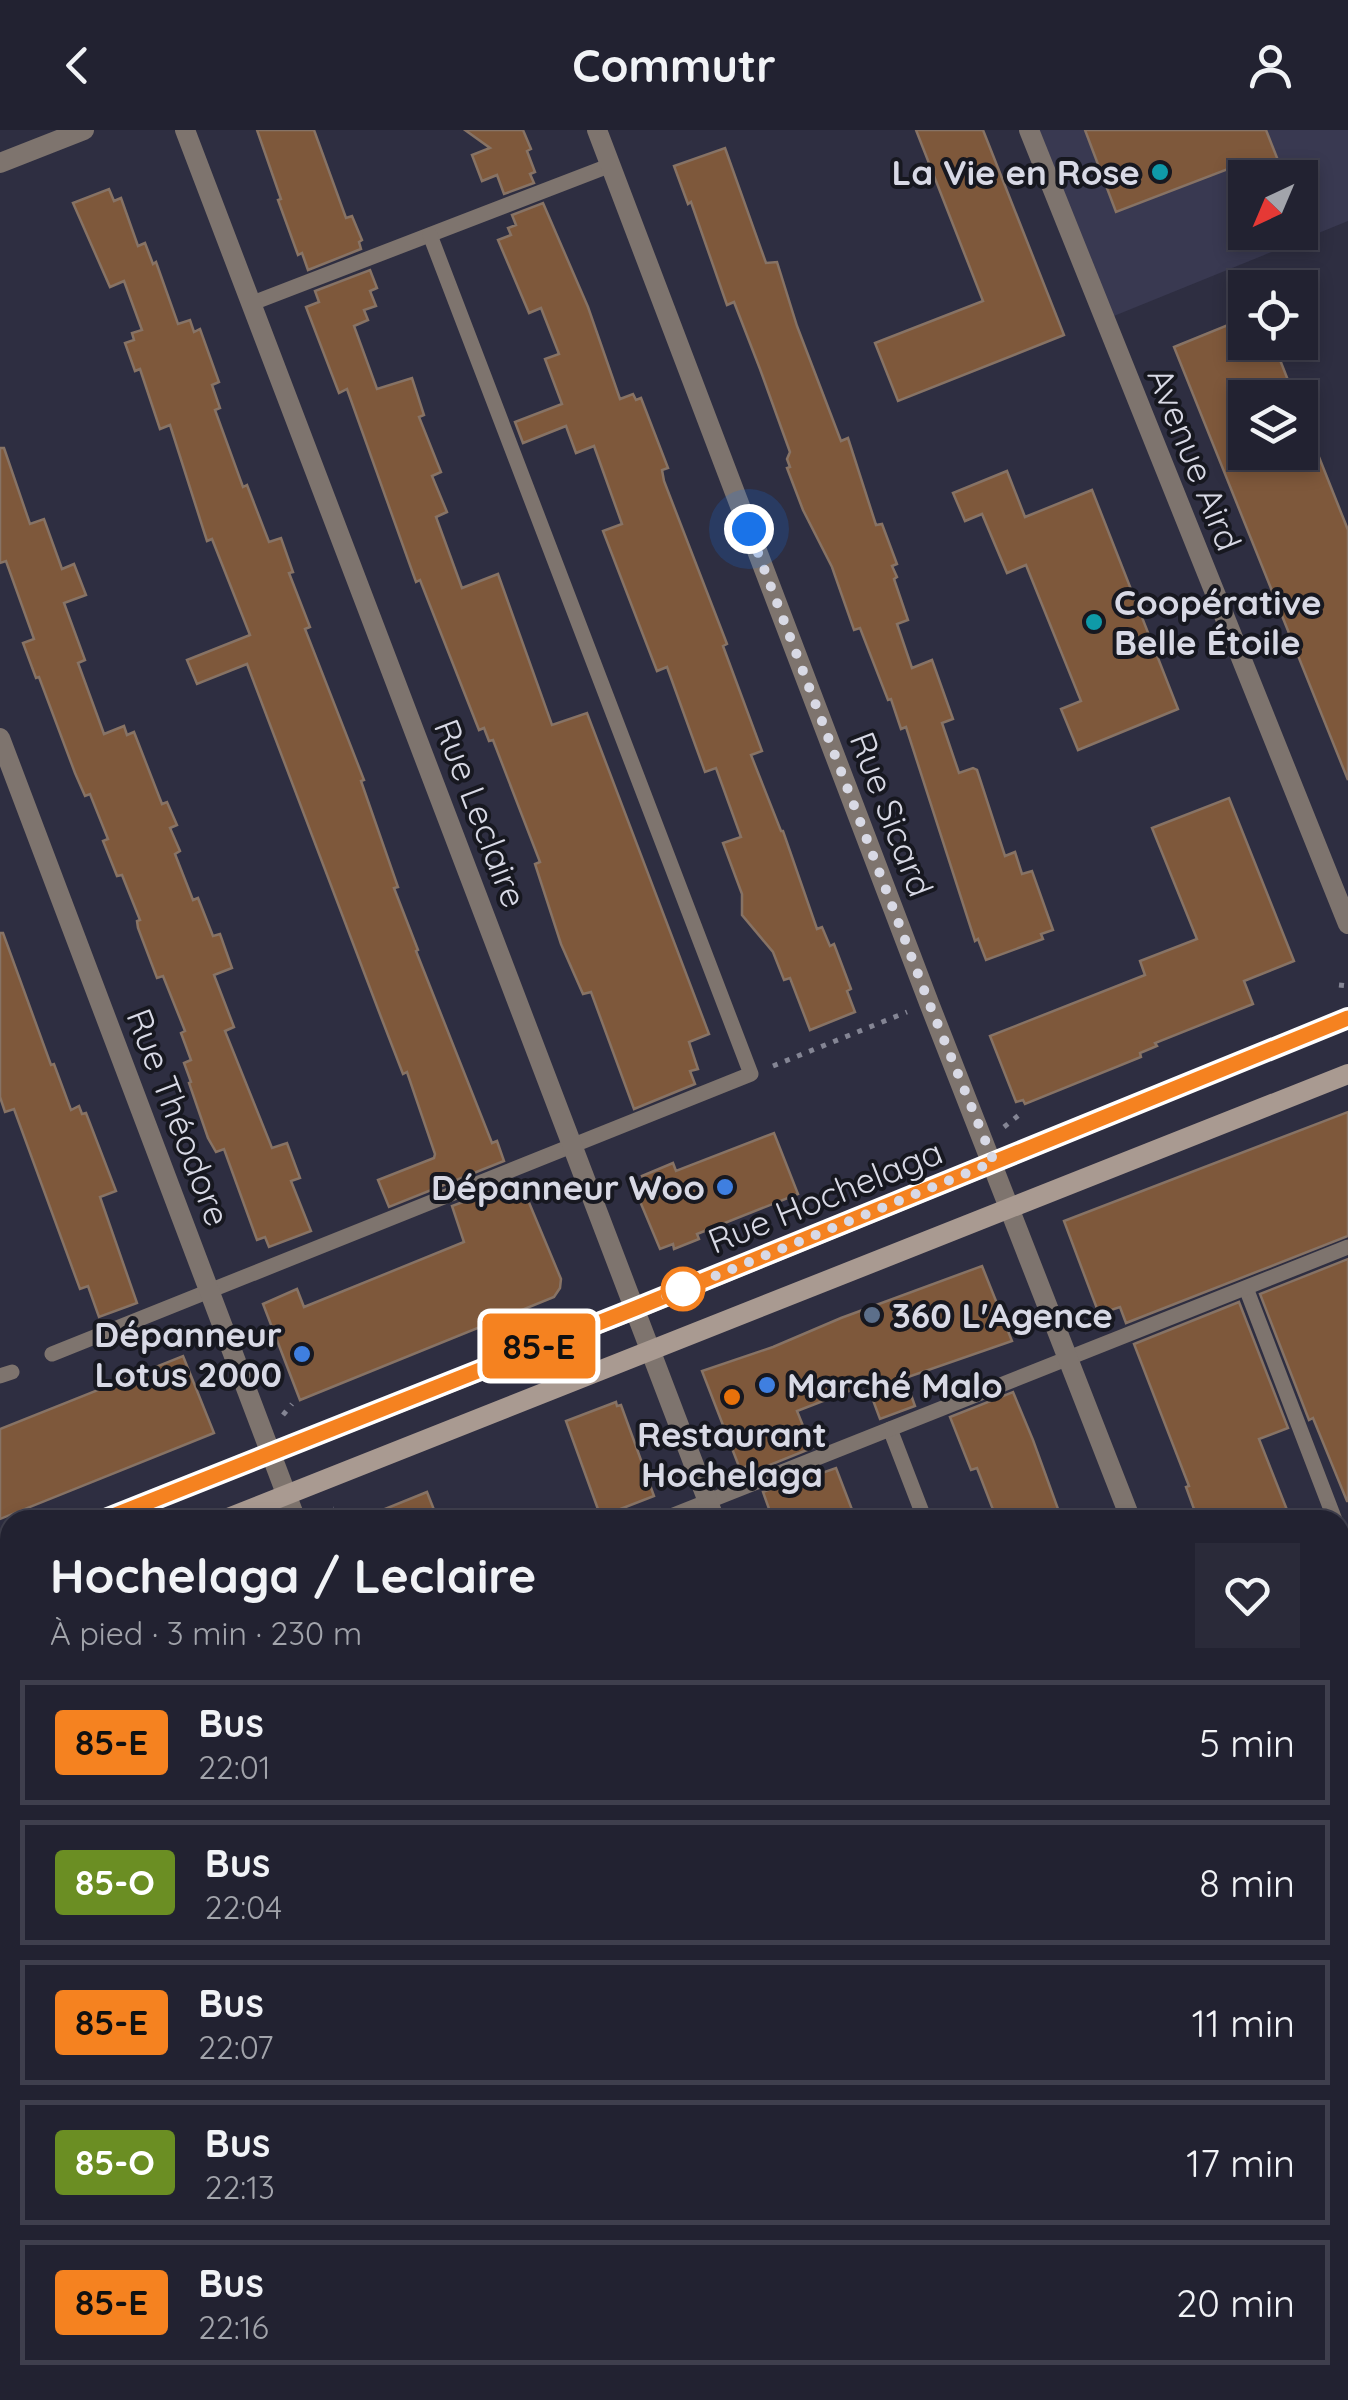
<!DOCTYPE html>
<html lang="fr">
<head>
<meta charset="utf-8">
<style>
  body { margin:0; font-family:Quicksand,sans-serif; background:#2a2a39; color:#f1f3f6; height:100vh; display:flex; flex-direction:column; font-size:38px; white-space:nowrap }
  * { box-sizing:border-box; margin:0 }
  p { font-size:32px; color:#a2a4ab }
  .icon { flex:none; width:55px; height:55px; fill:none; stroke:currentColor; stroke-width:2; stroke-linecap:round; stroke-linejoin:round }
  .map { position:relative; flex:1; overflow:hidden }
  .sheet { position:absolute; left:0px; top:1380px; width:1350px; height:890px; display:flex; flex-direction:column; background:#222231; border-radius:30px 30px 0 0; box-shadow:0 5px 15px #0003,0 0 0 2px #3f3f4d }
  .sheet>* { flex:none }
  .badge { padding:0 20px; border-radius:8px; font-size:35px; line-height:65px }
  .needle { width:65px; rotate:224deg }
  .fabs { position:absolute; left:1228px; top:30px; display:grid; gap:20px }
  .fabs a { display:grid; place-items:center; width:90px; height:90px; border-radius:0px; background:#222231; box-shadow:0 5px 15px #0003,0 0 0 2px #3f3f4d; font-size:50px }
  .you { position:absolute; width:50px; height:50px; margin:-25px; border:8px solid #fff; border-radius:50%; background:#1a73e8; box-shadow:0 0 0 15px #1a73e833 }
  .map>.badge { position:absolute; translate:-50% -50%; box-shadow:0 0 0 5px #fff }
  .round { display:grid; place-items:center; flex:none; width:105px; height:105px; border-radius:0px; background:#2a2a39 }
  .overview { display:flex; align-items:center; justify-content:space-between; height:170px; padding:0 50px }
  h1 { font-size:48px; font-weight:800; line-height:75px }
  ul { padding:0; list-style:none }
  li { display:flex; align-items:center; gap:30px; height:125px; margin:0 20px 15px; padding:0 30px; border:5px solid #3f3f4d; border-radius:0px }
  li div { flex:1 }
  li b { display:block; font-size:38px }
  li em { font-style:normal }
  li .badge { min-width:110px; font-weight:700; text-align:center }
  header { display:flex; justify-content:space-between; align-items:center; height:130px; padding:0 50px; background:#222231; font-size:45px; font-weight:800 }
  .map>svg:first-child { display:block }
  .built { fill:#393951; fill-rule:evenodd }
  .green { fill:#595c33 }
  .building { fill:#7e583b; stroke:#877365; stroke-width:2.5 }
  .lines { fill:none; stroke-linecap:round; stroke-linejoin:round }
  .path { stroke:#848594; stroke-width:5; stroke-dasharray:5 8; stroke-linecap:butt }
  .lane { stroke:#7e746e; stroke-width:15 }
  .street { stroke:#7e746e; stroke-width:20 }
  .secondary { stroke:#a99a91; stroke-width:20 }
  .line-casing { stroke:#fff; stroke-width:22 }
  .line { stroke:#f58220; stroke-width:15 }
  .walk { stroke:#d8d9e5; stroke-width:10; stroke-dasharray:0 18 }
  .culture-dot { fill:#0f9aa8; stroke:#171820; stroke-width:4 }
  .shop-dot { fill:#3f7fe0; stroke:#171820; stroke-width:4 }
  .stop-dot { fill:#fff; stroke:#f58220; stroke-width:5 }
  .service-dot { fill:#5c6f8a; stroke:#171820; stroke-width:4 }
  .food-dot { fill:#e8710a; stroke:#171820; stroke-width:4 }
  .labels { text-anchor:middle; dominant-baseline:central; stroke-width:8; stroke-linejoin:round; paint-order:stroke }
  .poi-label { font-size:35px; font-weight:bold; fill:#d8d9e5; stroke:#171820; text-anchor:end }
  .street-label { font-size:35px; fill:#d8d9e5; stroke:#171820 }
</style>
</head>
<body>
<header><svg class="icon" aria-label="back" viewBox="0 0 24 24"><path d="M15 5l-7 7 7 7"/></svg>Commutr<svg class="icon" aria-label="person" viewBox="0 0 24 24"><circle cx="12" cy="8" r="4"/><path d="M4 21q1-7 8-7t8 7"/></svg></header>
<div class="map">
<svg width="1348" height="2270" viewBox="0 0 1348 2270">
  <rect width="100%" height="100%" fill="#2e2e41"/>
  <!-- built -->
  <path class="built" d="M1029 0H1348V91L1104 190ZM1245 48H1300V102H1245Z"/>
  <!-- green -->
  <polygon class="green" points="10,1510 10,2099 0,2103 0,1514"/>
  <!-- building -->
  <g class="building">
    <polygon points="257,0 314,0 346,88 352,86 362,110 359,112 361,119 308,140 302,123 298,125 278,70 281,69"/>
    <polygon points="465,0 523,0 531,19 527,21 535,42 530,44 534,53 504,64 497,45 482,51 472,25 490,18"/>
    <polygon points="916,0 983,0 1064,205 898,271 875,213 983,171"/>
    <polygon points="1085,0 1266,0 1285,48 1238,48 1233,37 1116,82"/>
    <polygon points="725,18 766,133 777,132 797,196 841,311 848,308 876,395 882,394 897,434 892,436 897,447 894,449 908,490 897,494 912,538 932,530 953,589 942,593 959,643 973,638 977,640 1005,726 1015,722 1022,744 1032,741 1053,800 1041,804 1043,809 986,830 978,809 975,811 906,597 901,599 891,569 888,570 860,498 854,500 832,437 803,380 787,338 790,337 787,329 790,322 760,239 734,172 727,175 691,72 688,74 674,36"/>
    <polygon points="109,59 114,71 121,68 138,116 145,113 153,134 156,132 178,194 190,190 194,202 200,199 219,252 212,255 220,278 215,280 243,357 247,355 269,412 281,408 293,442 289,443 310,497 305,499 364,650 361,651 398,757 394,758 418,820 416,821 492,1013 497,1011 504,1031 389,1077 378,1050 434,1028 435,1024 407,942 403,944 381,887 247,534 197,554 187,530 250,505 212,409 207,411 170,295 160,299 140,239 135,241 125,213 134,210 132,203 142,200 124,151 110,157 73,73"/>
    <polygon points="543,73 588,177 620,269 633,264 636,270 641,268 668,338 662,340 664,351 727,514 723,516 762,621 751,625 781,701 783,701 817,799 822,797 830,816 834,814 851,859 847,861 855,882 810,900 790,848 784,850 773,822 742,785 742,764 723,713 741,707 716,638 705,642 667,537 657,541 603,401 622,394 594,316 576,323 566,296 523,313 515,292 562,274 545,229 559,224 541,178 529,183 498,110 511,105 508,98 516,95 512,85"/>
    <polygon points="370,140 377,158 370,161 376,176 364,180 368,190 354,196 377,259 412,248 424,285 419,287 441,342 432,346 447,382 436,387 462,458 498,444 552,595 587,583 709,904 689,912 698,939 690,941 695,954 634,979 591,862 583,864 561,814 535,734 540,732 493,610 489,611 484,598 479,600 420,450 416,452 347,259 339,263 306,177 319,172 315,161"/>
    <polygon points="1245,188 1245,212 1273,212 1295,268 1245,268 1245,322 1317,322 1348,400 1348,650 1174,217"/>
    <polygon points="0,318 4,318 30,394 44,389 62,439 74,434 86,465 64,473 85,530 78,533 104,604 124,596 127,605 134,602 162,674 167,672 177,695 170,698 180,721 175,724 193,770 198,768 213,806 220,804 232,838 214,845 234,897 225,901 272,1018 287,1013 300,1048 291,1051 311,1101 269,1117 265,1107 257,1110 224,1019 216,1022 208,1008 189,953 191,952 184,933 191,930 181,903 185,901 163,846 157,848 138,798 137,791 140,790 122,745 117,746 103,711 108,709 90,664 85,666 75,643 39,547 36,548 23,513 34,509 6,431 0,433"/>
    <polygon points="1007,341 1025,387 1092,360 1178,579 1078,620 1061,579 1081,571 1026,435 1007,443 982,384 965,391 953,363"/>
    <polygon points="1229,668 1294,831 1244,851 1253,874 1155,913 1157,916 1140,923 1141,927 1025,974 1023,970 1016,972 990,906 1145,845 1140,831 1197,809 1152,698"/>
    <polygon points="0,803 3,803 51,935 54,934 71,980 79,976 82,984 86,983 116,1061 100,1067 137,1173 99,1187 88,1156 80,1159 14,979 5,982 0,967"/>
    <polygon points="1348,982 1348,1106 1126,1193 1120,1177 1099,1184 1064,1091"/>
    <polygon points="774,1003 798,1064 697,1104 699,1109 674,1119 673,1114 660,1119 634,1057 645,1053 642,1046 673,1033 676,1041"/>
    <polygon points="520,1051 561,1149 560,1158 554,1167 300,1270 263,1174 297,1159 304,1177 464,1112 452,1076"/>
    <polygon points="1348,1129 1348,1371 1347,1371 1313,1288 1309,1290 1260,1164"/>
    <polygon points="982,1136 1012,1211 905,1248 915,1276 880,1289 867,1254 797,1281 812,1318 755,1341 752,1334 740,1339 702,1241 773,1217 841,1188"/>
    <polygon points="1239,1172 1288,1298 1259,1309 1291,1390 1198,1390 1186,1357 1189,1356 1134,1214"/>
    <polygon points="183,1226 214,1303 0,1389 0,1299"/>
    <polygon points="1013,1262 1033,1310 1062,1390 997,1390 977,1338 971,1340 950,1287"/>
    <polygon points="616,1272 617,1276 621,1275 654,1366 605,1385 604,1380 599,1382 566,1291"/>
    <polygon points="836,1338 856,1390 773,1390 763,1362 820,1339 822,1343"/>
    <polygon points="427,1362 438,1390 360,1390 360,1389"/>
  </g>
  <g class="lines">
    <!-- path -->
    <g class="path">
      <polyline points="1339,855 1348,856"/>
      <polyline points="773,936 907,882"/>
      <polyline points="1004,997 1019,985"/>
      <polyline points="283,1285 292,1274"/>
      <polyline points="321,1382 334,1379"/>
      <polyline points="0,1599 7,1699 0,1716"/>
      <polyline points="0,2050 10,2047"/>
      <polyline points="0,2117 10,2113"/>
    </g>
    <!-- lane -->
    <g class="lane">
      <polyline points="250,174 611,35"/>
      <polyline points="1246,1158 1335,1390"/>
      <polyline points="52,1224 751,944 430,105"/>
      <polyline points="0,1246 12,1242"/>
      <polyline points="890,1299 925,1390"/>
      <polyline points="661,1390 1348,1117"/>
      <polyline points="1340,1402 1348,1423"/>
      <polyline points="1340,2124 1348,2121"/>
      <polyline points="842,2260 846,2270"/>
      <polyline points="980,2270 1006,2260"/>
    </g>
    <!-- street -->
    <g class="street">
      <polyline points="185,0 715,1390"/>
      <polyline points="597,0 929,873 1131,1390"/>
      <polyline points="1029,0 1348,794"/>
      <polyline points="0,33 84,0"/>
      <polyline points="0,608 296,1390"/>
      <polyline points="1340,1932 1348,1953"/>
      <polyline points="635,2260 639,2270"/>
      <polyline points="1048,2260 1052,2270"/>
    </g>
    <!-- secondary -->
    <g class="secondary">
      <polyline points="103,1390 636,1179 1348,888"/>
      <polyline points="223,1390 1348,944"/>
      <polyline points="0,1431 10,1427"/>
      <polyline points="0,1479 10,1475"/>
    </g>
  </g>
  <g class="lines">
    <defs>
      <polyline id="line" points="103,1390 636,1178 1348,888"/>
    </defs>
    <!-- line casing -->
    <use href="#line" class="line-casing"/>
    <!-- line -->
    <use href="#line" class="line"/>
    <!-- walk -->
    <polyline class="walk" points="683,1159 666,1166 994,1032 929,873 749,399"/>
  </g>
  <!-- markers -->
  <g class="culture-dot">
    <circle cx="1160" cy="42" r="10"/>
    <circle cx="1094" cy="492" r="10"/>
  </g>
  <g class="shop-dot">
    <circle cx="725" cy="1057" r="10"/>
    <circle cx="302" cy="1224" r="10"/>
    <circle cx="767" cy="1255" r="10"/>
  </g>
  <circle class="stop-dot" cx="683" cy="1159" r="20"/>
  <circle class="service-dot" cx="872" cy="1185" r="10"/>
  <circle class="food-dot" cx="732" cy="1267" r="10"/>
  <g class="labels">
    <!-- poi labels -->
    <g class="poi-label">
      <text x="1140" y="42">La Vie en Rose</text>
      <text x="1114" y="472" text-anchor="start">Coopérative<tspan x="1114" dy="40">Belle Étoile</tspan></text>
      <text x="705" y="1057">Dépanneur Woo</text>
      <text x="892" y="1185" text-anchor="start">360 L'Agence</text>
      <text x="282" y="1204">Dépanneur<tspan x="282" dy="40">Lotus 2000</tspan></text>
      <text x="787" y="1255" text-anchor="start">Marché Malo</text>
      <text x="732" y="1304" text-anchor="middle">Restaurant<tspan x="732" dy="40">Hochelaga</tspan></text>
    </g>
    <!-- street labels -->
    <g class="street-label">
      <text transform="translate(1195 329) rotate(68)">Avenue Aird</text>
      <text transform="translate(481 683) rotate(69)">Rue Leclaire</text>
      <text transform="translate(892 684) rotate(69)">Rue Sicard</text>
      <text transform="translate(179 987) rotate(69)">Rue Théodore</text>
      <text transform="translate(825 1066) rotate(-22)">Rue Hochelaga</text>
    </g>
  </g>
</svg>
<div class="fabs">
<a><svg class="needle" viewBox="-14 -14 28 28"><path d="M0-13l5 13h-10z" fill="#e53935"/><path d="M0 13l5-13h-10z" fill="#a2a4ab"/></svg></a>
<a><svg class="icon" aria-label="locate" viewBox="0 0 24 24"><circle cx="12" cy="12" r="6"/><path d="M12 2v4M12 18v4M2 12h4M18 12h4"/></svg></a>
<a><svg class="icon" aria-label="layers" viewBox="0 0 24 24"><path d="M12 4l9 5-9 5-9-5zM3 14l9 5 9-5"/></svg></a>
</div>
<div class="you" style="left:749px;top:399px"></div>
<b class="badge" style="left:539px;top:1216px;background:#f58220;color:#111">85-E</b>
<section class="sheet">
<div class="overview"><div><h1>Hochelaga / Leclaire</h1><p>À pied · 3 min · 230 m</p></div><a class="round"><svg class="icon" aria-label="heart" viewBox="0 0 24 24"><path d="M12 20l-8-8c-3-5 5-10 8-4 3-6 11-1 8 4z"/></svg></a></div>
<ul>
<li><span class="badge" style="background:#f58220;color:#111">85-E</span><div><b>Bus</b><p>22:01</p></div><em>5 min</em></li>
<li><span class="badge" style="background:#6b8e23;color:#fff">85-O</span><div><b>Bus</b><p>22:04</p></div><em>8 min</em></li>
<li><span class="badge" style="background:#f58220;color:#111">85-E</span><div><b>Bus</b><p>22:07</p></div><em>11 min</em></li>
<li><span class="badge" style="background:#6b8e23;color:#fff">85-O</span><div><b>Bus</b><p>22:13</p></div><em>17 min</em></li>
<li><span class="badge" style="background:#f58220;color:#111">85-E</span><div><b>Bus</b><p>22:16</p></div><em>20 min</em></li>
</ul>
</section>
</div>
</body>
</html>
